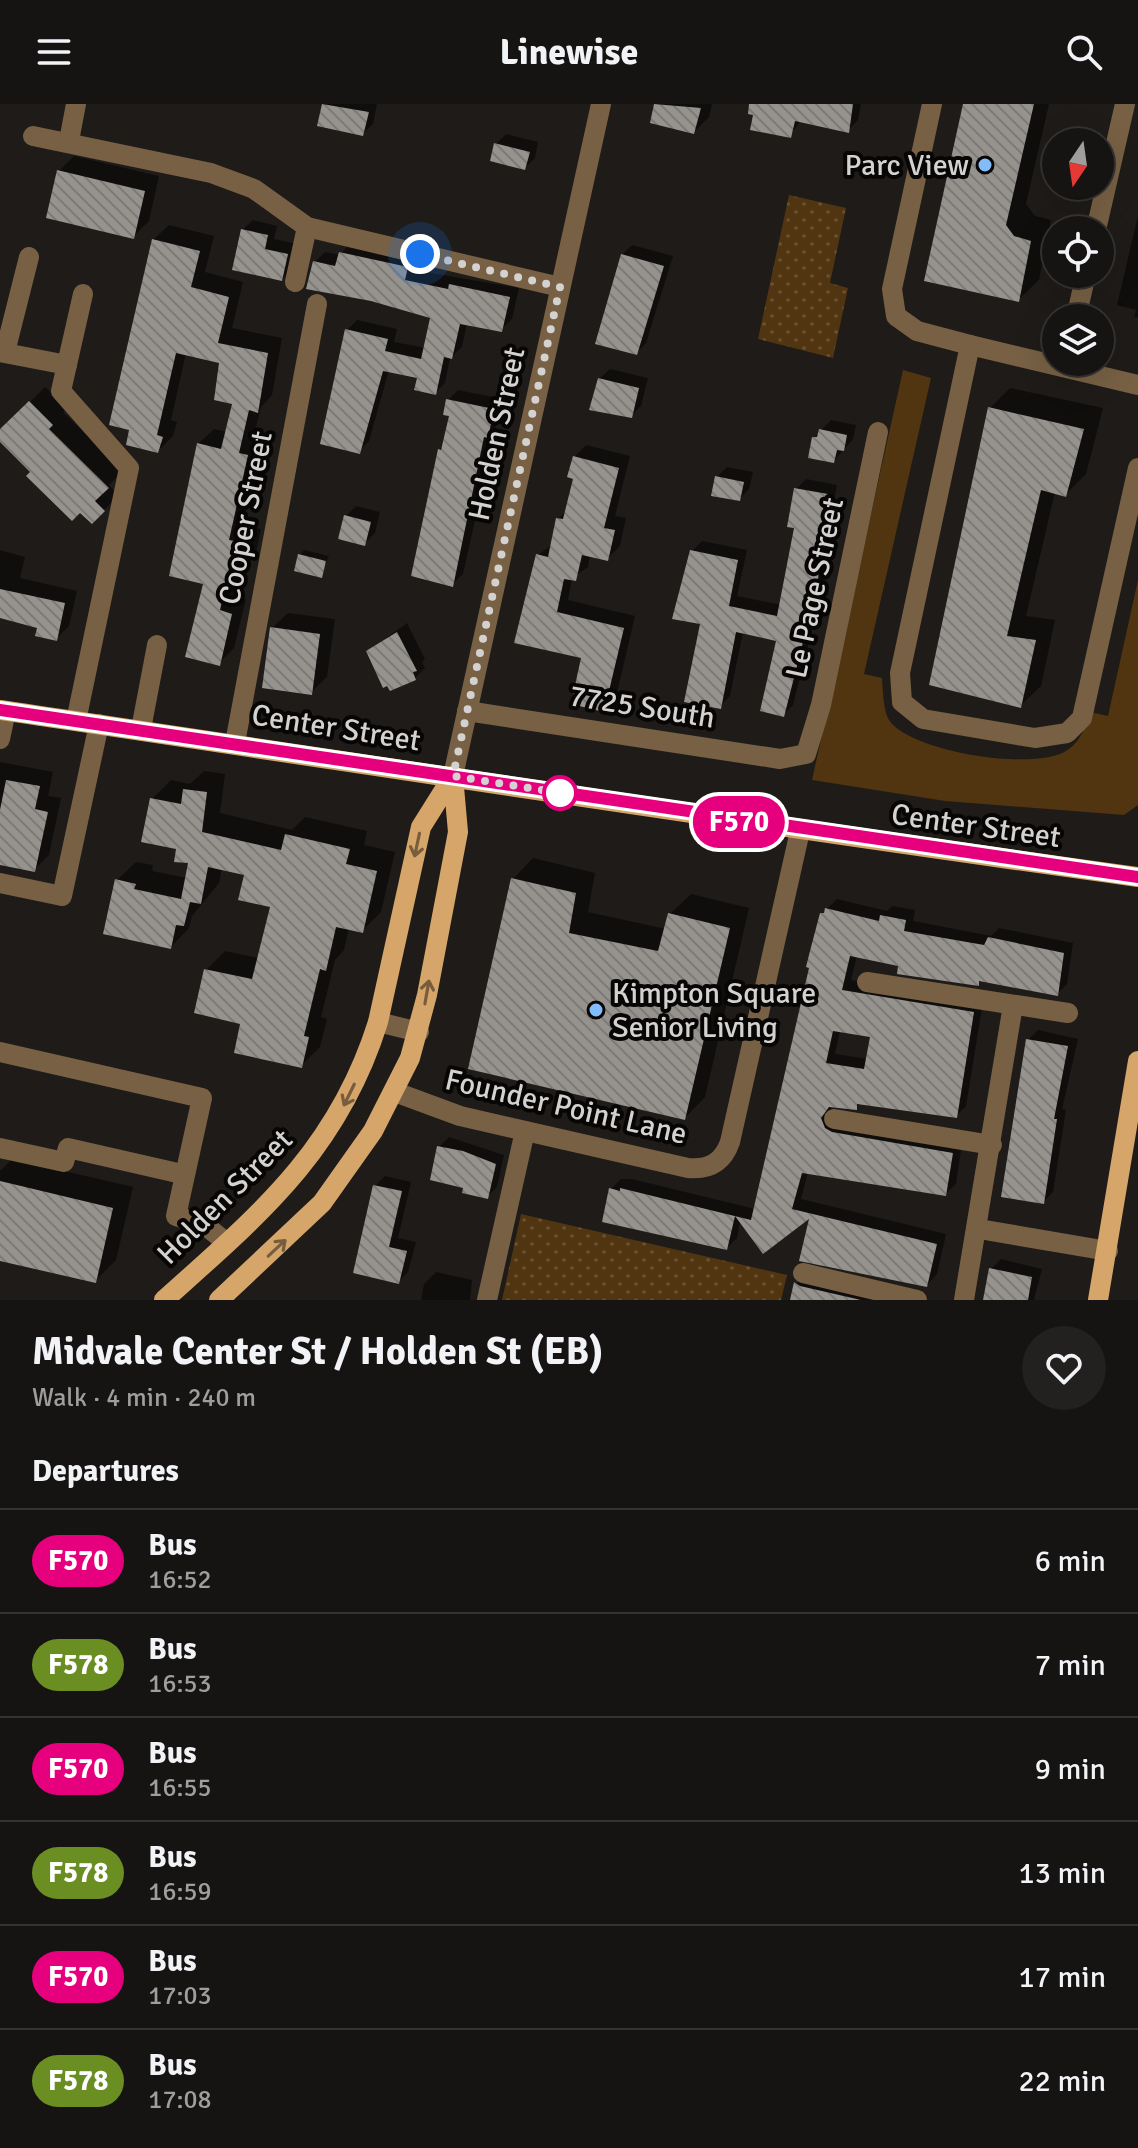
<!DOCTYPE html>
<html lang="en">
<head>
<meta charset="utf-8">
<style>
  body { margin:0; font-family:Signika,sans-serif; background:#232120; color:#f1f3f6; height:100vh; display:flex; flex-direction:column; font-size:30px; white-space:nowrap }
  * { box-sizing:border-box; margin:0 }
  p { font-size:26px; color:#9e9e9f }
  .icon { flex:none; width:44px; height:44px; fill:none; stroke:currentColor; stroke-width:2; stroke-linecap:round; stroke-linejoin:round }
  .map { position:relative; height:1196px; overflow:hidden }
  .side { display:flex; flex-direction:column; background:#161412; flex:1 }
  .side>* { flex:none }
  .badge { padding:0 16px; border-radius:26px; font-size:28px; line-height:52px }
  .needle { width:52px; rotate:193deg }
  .buttons { position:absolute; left:1042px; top:24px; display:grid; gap:16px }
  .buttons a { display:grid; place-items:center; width:72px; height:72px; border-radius:50%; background:#161412; box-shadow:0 8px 32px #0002,0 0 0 2px #353332; font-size:40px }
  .you { position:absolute; width:40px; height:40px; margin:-20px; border:6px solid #fff; border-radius:50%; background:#1a73e8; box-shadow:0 0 0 12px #1a73e833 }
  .map>.badge { position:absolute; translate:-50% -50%; box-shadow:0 0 0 4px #fff }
  h2 { padding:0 32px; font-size:30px; line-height:72px }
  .round { display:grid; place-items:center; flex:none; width:84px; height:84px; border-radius:42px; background:#232120 }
  .summary { display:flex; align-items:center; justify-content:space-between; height:136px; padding:0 32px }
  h1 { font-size:38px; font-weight:700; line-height:60px }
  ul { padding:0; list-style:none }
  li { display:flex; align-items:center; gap:24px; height:104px; padding:0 32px; border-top:2px solid #353332 }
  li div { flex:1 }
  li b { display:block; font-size:30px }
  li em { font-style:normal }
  li .badge { min-width:88px; font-weight:700; text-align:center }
  header { display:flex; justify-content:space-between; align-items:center; height:104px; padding:0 32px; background:#161412; font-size:36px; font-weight:700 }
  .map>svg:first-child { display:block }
  .grass { fill:#503510 }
  .park { fill:url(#park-dots) }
  .shadow { fill:#0007; fill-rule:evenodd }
  .building { fill:url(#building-back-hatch); fill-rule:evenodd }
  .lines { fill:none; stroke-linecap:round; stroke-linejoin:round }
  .minor { stroke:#776044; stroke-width:20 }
  .major { stroke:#d5a56a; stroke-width:20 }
  .oneway { stroke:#785d3d }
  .line-casing { stroke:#fff; stroke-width:18 }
  .line { stroke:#e6007e; stroke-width:12 }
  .walk { stroke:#d4d2d0; stroke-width:8; stroke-dasharray:0 14.4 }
  .poi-dot { fill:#82bcfa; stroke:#070605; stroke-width:3 }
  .stop-dot { fill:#fff; stroke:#e6007e; stroke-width:4 }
  .labels { text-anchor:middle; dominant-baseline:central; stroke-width:8; stroke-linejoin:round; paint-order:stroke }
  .poi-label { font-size:30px; fill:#d4d2d0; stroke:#070605; text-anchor:end }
  .street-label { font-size:30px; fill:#d4d2d0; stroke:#070605 }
</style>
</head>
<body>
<header><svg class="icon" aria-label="menu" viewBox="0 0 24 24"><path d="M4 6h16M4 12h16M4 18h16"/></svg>Linewise<svg class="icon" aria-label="search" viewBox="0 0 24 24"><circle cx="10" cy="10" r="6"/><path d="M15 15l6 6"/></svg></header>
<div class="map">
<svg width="1138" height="1196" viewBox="0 0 1138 1196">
  <defs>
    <pattern id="park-dots" width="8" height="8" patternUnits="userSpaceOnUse" patternTransform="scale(2)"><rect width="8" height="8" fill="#503510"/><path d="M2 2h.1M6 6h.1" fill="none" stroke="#685132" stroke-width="1.8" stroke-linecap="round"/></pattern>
    <pattern id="building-back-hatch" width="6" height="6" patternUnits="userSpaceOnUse" patternTransform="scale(2)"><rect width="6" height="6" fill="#96938f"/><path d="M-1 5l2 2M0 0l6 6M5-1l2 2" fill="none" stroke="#7c7a77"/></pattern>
  </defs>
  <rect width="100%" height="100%" fill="#1e1b18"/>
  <!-- grass -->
  <path class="grass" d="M903 266 931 274 864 570 882 574C883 587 883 606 889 616 910 648 1039 669 1069 645 1081 636 1086 622 1090 608L1108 612 1138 476V701L1124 711 945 697 812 676Z"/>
  <!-- park -->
  <g class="park">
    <polygon points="789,91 846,104 830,179 848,184 833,254 758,235"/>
    <polygon points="521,1110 787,1171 781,1196 502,1196"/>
  </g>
  <!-- shadow -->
  <g class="shadow">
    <polygon points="324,0 377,0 373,20 362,30 320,20"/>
    <polygon points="657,0 712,0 709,13 694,28 652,18"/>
    <polygon points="758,0 861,0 858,16 848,26 801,16 790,32"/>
    <polygon points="965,0 1049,0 1026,100 1035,112 1051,116 1039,176 1018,196"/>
    <polygon points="506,30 538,38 535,54 525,64 496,40"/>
    <polygon points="74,52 159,72 149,117 134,132 59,67"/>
    <polygon points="1138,112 1138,214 1134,213 1136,206 1117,201"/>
    <polygon points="253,116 277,122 274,135 297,140 292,165 282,175 242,126"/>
    <polygon points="169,121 214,132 205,168 243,178 232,224 282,234 272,291 261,303 253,335 262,337 243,421 261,425 256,449 240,465 234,492 246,495 234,544 219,559 206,478 198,340 214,325 227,328 234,299 221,258 186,249 171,316 177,318 173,332 158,347 129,340 153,136"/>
    <polygon points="351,138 417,154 414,166 519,184 512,215 502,225 467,219 462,243 450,254 445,279 435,289 419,273 389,266 369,337 359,348 347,226 357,216 397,225 394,238 426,244 433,213 315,158 325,148 340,151"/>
    <polygon points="632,141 673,152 646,239 636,249 622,151"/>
    <polygon points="610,265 648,274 641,302 631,312 599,275"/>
    <polygon points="45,283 67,304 63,308 123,367 109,381 119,391 92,418 0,335 0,328"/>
    <polygon points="1010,284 1103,304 1086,370 1065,391 1055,388 1026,512 1055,516 1041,582 1020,602 931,579 990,304"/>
    <polygon points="458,286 502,295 463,470 452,480 440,346 452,311 448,296"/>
    <polygon points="831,316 856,321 853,335 834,357 814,334"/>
    <polygon points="586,341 630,352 615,412 626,414 620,442 607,455 590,451 588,463 572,474 568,496 635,512 616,593 604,605 583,553 517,538 538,451 553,440 558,415 567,406 576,373 574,353"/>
    <polygon points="727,363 753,368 749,385 739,395 717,373"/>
    <polygon points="806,375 837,381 825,442 830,443 826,471 793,601 783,611 779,535 743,528 730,592 720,602 702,519 692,447 702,437 747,446 737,492 782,501 797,423 796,385"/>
    <polygon points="356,402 380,408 375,429 365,439 346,412"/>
    <polygon points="0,446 25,453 20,474 77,487 69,522 56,535 39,522 0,512"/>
    <polygon points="304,446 329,452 321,471 300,451"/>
    <polygon points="288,509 335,515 327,573 311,588 272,524"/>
    <polygon points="407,519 425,555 422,558 425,564 415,574 368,547"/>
    <polygon points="0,658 53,668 48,692 61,694 49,751 34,766 0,759"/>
    <polygon points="204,667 225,670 220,709 292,726 305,713 367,727 364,741 395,748 381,808 362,827 349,824 344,846 335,856 321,913 327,915 320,943 301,962 243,918 206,866 225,847 259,854 273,802 246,770 222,764 219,779 192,812 189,824 171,843 117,776 136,758 153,761 152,767 187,774 191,758 178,743 152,695 171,676 190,680"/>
    <polygon points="533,754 595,769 588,808 666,825 670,810 691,790 749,804 705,993 685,1014 513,775"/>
    <path d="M837 795 887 807 892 802 915 806 913 817 991 832 999 824 1073 839 1067 880 1057 890 982 875 978 880 857 852 851 876 983 898 966 1002 956 1012 861 999 856 1003 830 1001 835 1015 962 1039 956 1080 945 1090 808 1068 801 1095 946 1130 937 1170 927 1181 802 1155 813 1110 764 1147 740 1117 737 1134 727 1144 611 1085 621 1075H632L755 1105 822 810ZM840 926 872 931 868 955 835 950Z"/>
    <polygon points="1038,926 1078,935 1062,1005 1066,1006 1053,1088 1043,1098 1028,936"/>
    <polygon points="449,1033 504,1051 497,1083 487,1093 439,1043"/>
    <polygon points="12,1055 133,1083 116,1156 95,1177 0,1155 0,1067"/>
    <polygon points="385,1072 411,1078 398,1134 416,1138 408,1168 398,1178 355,1168 375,1082"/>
    <polygon points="1001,1155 1042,1165 1034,1196 985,1196 991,1165"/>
    <polygon points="436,1168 472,1176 470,1196 421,1196 424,1180"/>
    <polygon points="806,1170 911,1196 792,1196 796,1180"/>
  </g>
  <!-- building -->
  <g class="building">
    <polygon points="322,0 369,8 363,32 317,22"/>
    <polygon points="654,0 701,4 694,30 650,19"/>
    <polygon points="749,0 853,0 849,29 795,17 791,34 750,26 753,11 748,10"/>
    <polygon points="963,0 1034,0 1006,121 1014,132 1031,137 1019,198 924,177"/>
    <polygon points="494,39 530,48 525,66 490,57"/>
    <polygon points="57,66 145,87 134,135 46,114"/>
    <polygon points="241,125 268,131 265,145 288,150 282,177 232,166"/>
    <polygon points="152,135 200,147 191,183 229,193 218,239 268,249 258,309 249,306 239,349 248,351 229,436 247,439 241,466 229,464 220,506 232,510 220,562 185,553 203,480 169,472 197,339 221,345 232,300 214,296 219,259 176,249 157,331 163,333 158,349 126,341 129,326 109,321"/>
    <polygon points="339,148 408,163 405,176 448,185 449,180 510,193 502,228 460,220 452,255 444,253 436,291 414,286 417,274 383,267 360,350 320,340 345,225 388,235 385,247 421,255 430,214 371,197 306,185 313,157 335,162"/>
    <polygon points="621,150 664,162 637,251 595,240"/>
    <polygon points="598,274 639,284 632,314 589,306"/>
    <polygon points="446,295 494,305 488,334 484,333 453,483 411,472 438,345 441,346 449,312 443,311"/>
    <polygon points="29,297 53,321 49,325 109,384 95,397 105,407 92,420 80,409 72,417 26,372 30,368 0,338 0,325"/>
    <polygon points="988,303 1084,325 1066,393 1041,386 1007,532 1036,536 1021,604 929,581"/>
    <polygon points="819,325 847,331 844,347 837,346 834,359 808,354 812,333 817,333"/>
    <polygon points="573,352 619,364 604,424 615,426 608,457 582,451 576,477 564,475 557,508 624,524 604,608 571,600 581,554 514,539 536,450 548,453 556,414 563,415 573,375 567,373"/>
    <polygon points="715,372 744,378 740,397 711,392"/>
    <polygon points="794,384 828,390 816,451 821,452 817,483 784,613 760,607 776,537 736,528 721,605 684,598 700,520 672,515 690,446 738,456 729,502 777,512 794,424 787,423"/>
    <polygon points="344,411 371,418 365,442 338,435"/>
    <polygon points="298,450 326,457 322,474 294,467"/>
    <polygon points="0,485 65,499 57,537 35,532 37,524 0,514"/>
    <polygon points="270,523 320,530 312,591 262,584"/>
    <polygon points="397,528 417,567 413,568 416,576 390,587 387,582 383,584 366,547"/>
    <polygon points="6,676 40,682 35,705 48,708 35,768 0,761 0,706"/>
    <polygon points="183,685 207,688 202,728 281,746 285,730 350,745 346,760 377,767 363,829 336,823 326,867 320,865 304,932 309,933 302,964 234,949 240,920 194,909 204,865 252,875 270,803 238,796 244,771 208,763 201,800 190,798 184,822 176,821 171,845 103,830 115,775 136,780 134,785 181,795 188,759 174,758 176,745 141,738 150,694 181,700"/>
    <polygon points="511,774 576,789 569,829 658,847 668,809 730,824 685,1016 468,965"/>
    <path d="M825 804 879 817 880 811 906 816 904 827 984 841 988 833 1064 849 1058 892 979 877V882L897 870 898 862 850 852 842 886 974 908 957 1014 857 1000V1006L829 1003 821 1014 825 1024 832 1028 953 1049 946 1092 802 1069 792 1105 937 1140 927 1183 799 1157 809 1115 763 1150 735 1112 727 1146 602 1118 609 1084 620 1087V1084L751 1116 809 864 806 863 810 847 820 809H824ZM833 927 870 933 864 965 826 959Z"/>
    <polygon points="1026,935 1068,942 1054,1015 1057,1015 1044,1100 1001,1093"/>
    <polygon points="437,1042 463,1047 496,1060 488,1095 462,1089 463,1084 430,1076"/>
    <polygon points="0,1077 113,1104 96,1179 0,1157"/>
    <polygon points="373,1081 402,1087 389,1143 407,1147 399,1180 353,1169"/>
    <polygon points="989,1164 1032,1173 1028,1196 983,1196"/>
    <polygon points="794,1178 800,1182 861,1196 790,1196"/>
  </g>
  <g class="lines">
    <!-- minor -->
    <g class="minor">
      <polyline points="932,0 892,185 896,212 917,227 970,241 900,569 902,598 923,615 1035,634 1067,629 1082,614 1138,364"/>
      <polyline points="33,32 211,69 254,85 307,123 560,183"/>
      <polyline points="69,37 76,0"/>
      <polyline points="1096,126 1125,0"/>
      <polyline points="295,178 307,123"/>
      <polyline points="1076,214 1086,170"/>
      <polyline points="970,241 1138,281"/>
      <polyline points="0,248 67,261"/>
      <polyline points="5,248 29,153"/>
      <polyline points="467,607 780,655 806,650 821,601 878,328"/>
      <polyline points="76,617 129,364 61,287 83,190"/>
      <polyline points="141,625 157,541"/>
      <polyline points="0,635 6,607"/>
      <polyline points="235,639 317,200"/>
      <polyline points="453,672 601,0"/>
      <polyline points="0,779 62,792 99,620"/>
      <polyline points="867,878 1068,909"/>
      <polyline points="378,918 419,928"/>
      <polyline points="0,948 202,994 176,1112 206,1122 227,1139"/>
      <path d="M395 988 460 1012 688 1064C709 1066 723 1058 730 1038L800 727"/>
      <polyline points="834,1015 992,1041"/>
      <polyline points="0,1044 64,1058 68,1044 182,1070"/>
      <polyline points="979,1125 1108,1147"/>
      <polyline points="803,1169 917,1196"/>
      <polyline points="487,1196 525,1027"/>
      <polyline points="964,1196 1013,901"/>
    </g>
    <!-- major -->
    <g class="major">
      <path d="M0 606C379 662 758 721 1138 773"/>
      <path d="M164 1196C260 1110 338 1046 378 918L421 723 453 672"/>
      <polyline points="219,1196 322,1099 373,1027 410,954 427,891 458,728 453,672"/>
      <polyline points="1098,1196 1138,957"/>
    </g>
  </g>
  <!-- one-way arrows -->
  <defs><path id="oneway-shaft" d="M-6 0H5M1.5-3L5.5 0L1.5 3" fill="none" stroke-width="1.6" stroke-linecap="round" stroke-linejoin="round" transform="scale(2)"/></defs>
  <g class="oneway">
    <use href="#oneway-shaft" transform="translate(417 741) rotate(102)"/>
    <use href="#oneway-shaft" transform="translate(427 888) rotate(-80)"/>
    <use href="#oneway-shaft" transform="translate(349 991) rotate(116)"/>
    <use href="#oneway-shaft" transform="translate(277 1144) rotate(-43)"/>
  </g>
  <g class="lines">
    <defs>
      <path id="line" d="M0 606C379 662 758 720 1138 773"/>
    </defs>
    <!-- line casing -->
    <use href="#line" class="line-casing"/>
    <!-- line -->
    <use href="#line" class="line"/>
    <!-- walk -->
    <polyline class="walk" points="420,150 560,183 453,672 573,691 560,689"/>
  </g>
  <!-- markers -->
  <g class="poi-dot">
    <circle cx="985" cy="61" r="8"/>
    <circle cx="596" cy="906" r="8"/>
  </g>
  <circle class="stop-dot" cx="560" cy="689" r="16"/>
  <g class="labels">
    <!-- poi labels -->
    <g class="poi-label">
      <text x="969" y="61">Parc View</text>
      <text x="612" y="889" text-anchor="start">Kimpton Square<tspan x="612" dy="34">Senior Living</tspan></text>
    </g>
    <!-- street labels -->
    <g class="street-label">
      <text transform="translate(497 330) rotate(-78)">Holden Street</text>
      <text transform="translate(246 414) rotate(-79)">Cooper Street</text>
      <text transform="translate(815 484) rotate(-78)">Le Page Street</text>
      <text transform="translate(642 603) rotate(9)">7725 South</text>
      <text transform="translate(336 624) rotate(9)">Center Street</text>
      <text transform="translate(976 722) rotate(8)">Center Street</text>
      <text transform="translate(566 1003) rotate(13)">Founder Point Lane</text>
      <text transform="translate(225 1093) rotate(-45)">Holden Street</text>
    </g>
  </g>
</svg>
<div class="buttons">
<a><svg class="needle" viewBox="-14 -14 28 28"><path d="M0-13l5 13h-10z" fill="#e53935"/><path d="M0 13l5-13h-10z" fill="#9e9e9f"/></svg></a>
<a><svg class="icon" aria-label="locate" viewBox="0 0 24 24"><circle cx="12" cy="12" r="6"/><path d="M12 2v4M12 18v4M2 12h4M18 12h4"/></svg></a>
<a><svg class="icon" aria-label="layers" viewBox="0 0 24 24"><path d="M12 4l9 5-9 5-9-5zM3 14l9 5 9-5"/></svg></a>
</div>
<div class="you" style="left:420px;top:150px"></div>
<b class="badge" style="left:739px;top:718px;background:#e6007e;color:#fff">F570</b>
</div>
<section class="side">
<div class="summary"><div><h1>Midvale Center St / Holden St (EB)</h1><p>Walk · 4 min · 240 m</p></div><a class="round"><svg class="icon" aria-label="heart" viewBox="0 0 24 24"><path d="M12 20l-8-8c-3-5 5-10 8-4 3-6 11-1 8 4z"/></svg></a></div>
<h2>Departures</h2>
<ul>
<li><span class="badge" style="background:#e6007e;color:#fff">F570</span><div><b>Bus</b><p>16:52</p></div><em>6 min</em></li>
<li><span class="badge" style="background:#6b8e23;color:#fff">F578</span><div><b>Bus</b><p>16:53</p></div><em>7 min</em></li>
<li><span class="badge" style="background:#e6007e;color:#fff">F570</span><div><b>Bus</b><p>16:55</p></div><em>9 min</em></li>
<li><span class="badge" style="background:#6b8e23;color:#fff">F578</span><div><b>Bus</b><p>16:59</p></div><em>13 min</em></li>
<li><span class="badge" style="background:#e6007e;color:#fff">F570</span><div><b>Bus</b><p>17:03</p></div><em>17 min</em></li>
<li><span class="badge" style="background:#6b8e23;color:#fff">F578</span><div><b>Bus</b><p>17:08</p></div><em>22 min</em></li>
</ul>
</section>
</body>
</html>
